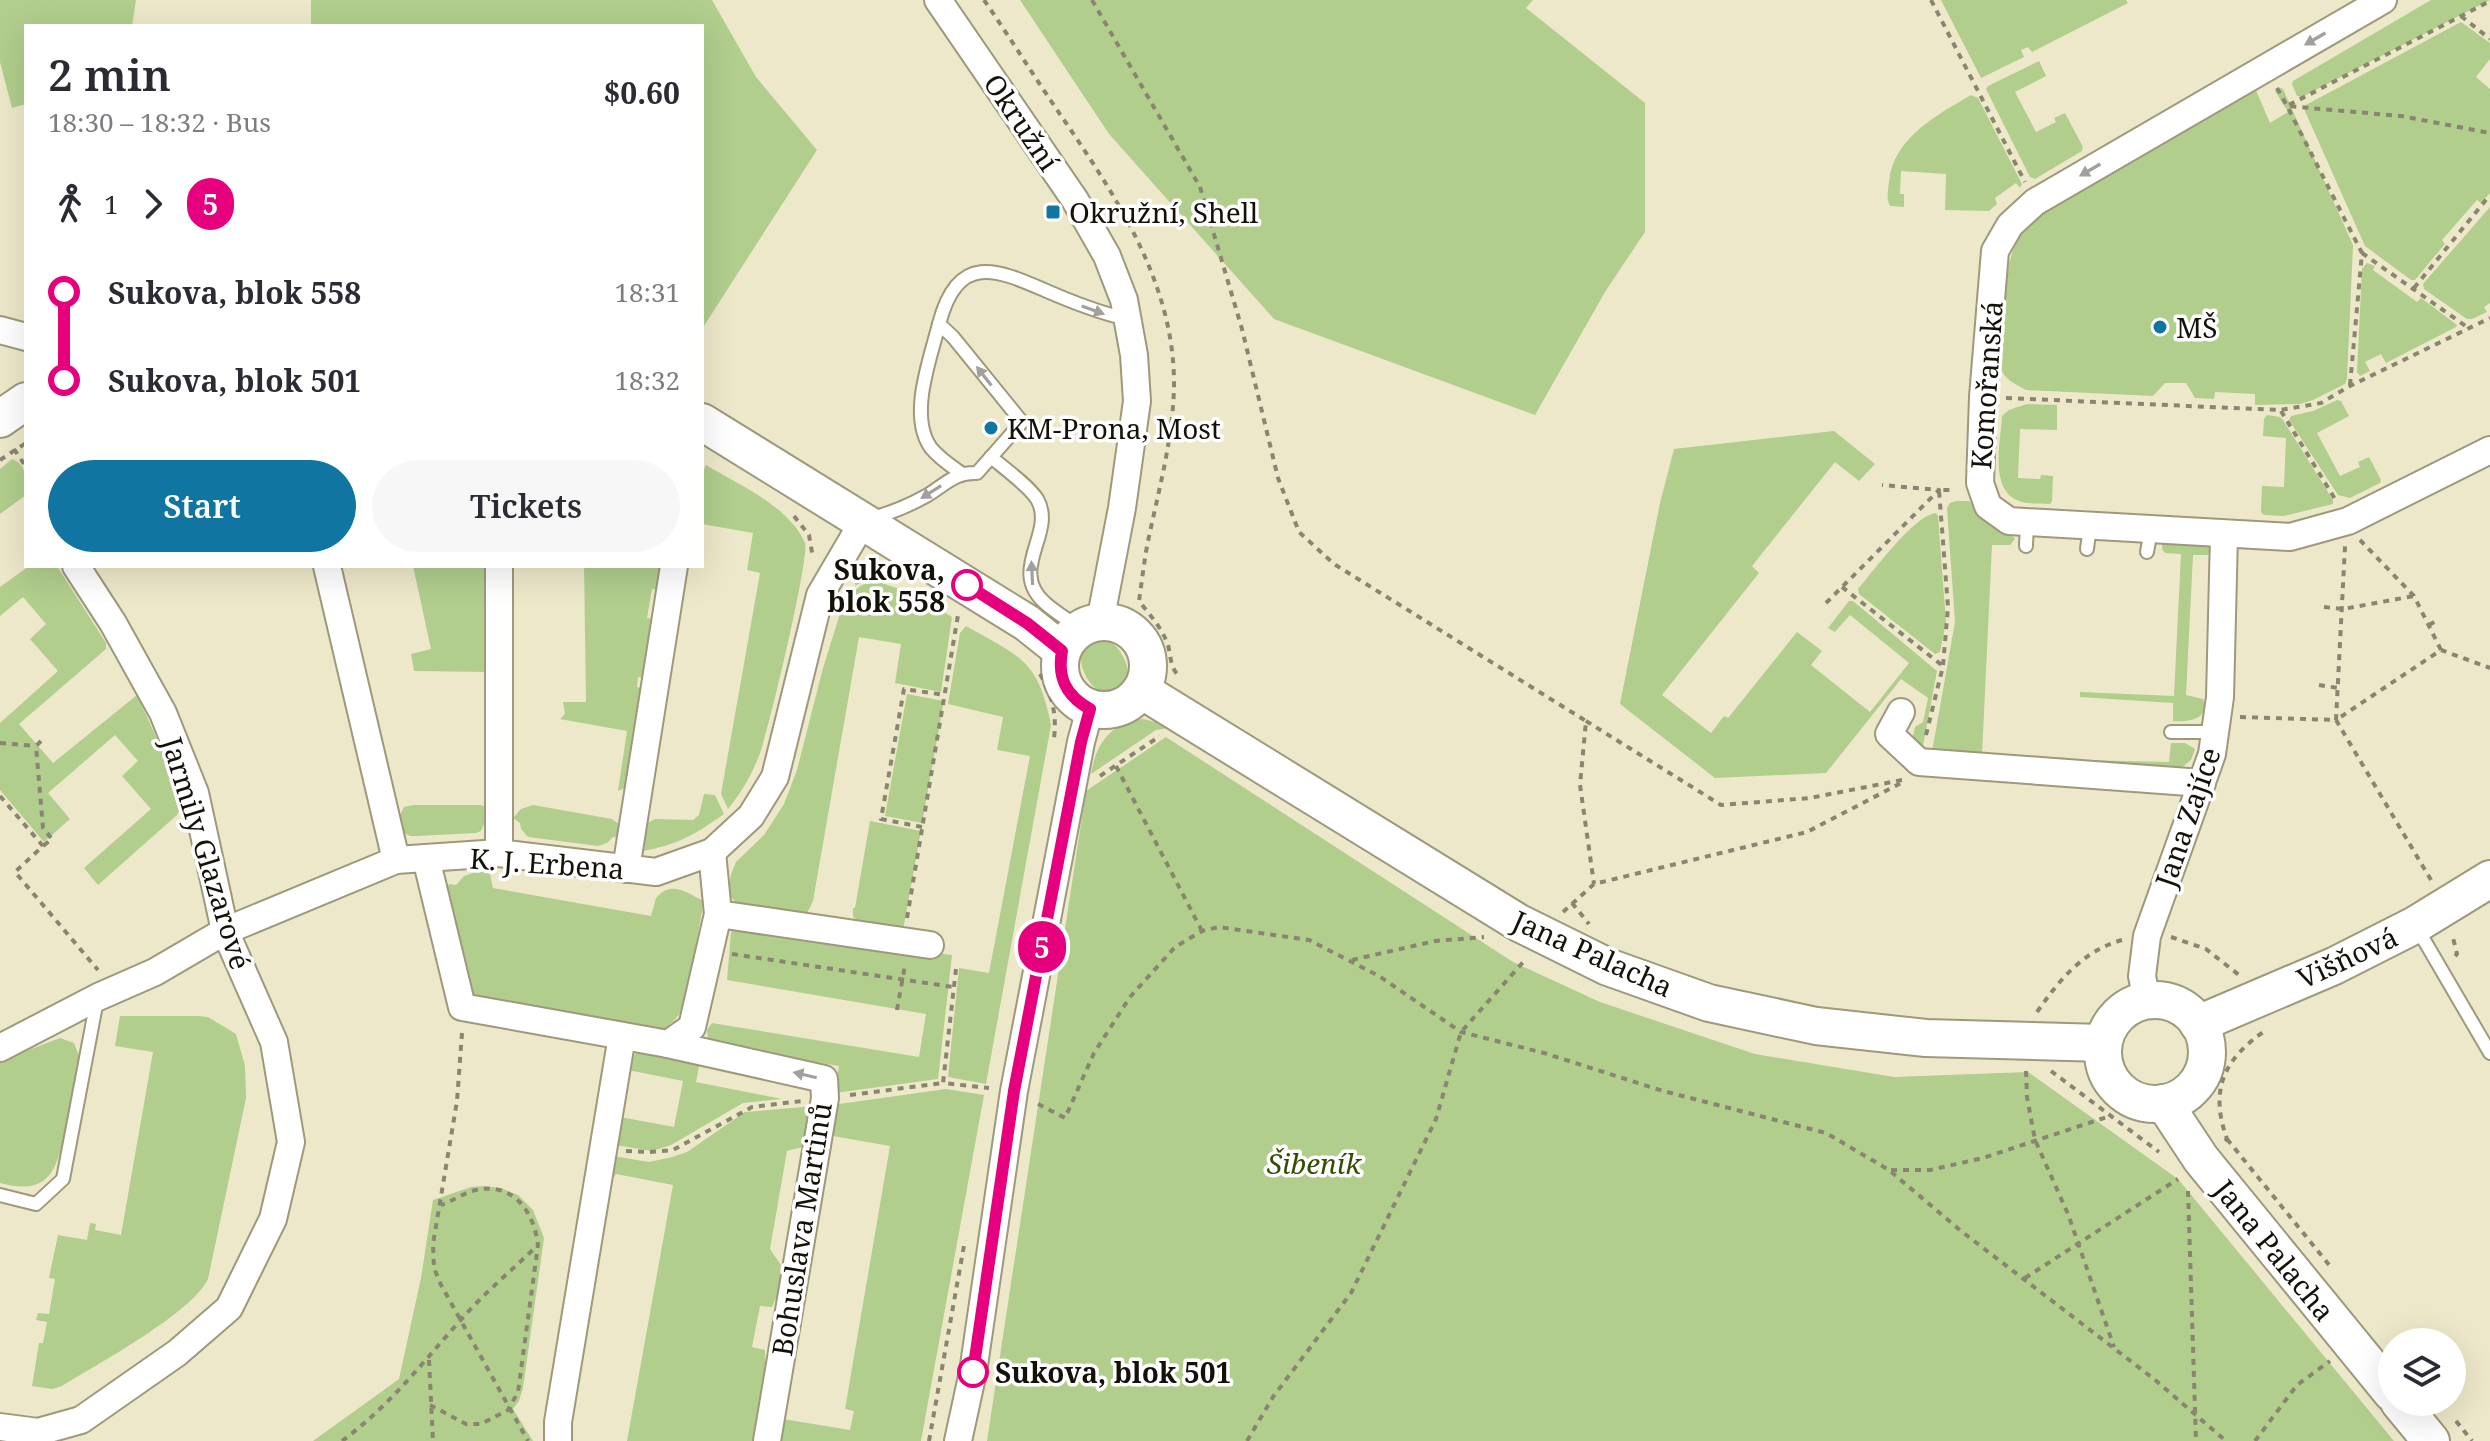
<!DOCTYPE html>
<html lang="en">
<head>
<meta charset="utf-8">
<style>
  body { margin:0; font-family:"Noto Serif",serif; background:#f7f7f7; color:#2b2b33; height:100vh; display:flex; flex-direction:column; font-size:30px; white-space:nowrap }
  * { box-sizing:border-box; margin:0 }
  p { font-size:26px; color:#7c7c81 }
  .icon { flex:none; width:44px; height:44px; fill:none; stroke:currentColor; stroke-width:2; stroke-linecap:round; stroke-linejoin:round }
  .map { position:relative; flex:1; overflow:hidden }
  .details { position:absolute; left:24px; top:24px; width:680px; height:544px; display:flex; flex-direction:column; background:#fff; border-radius:0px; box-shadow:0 8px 32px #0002 }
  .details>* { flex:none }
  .badge { padding:0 16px; border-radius:26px; font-size:28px; line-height:52px }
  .controls { position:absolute; left:2378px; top:1328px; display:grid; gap:16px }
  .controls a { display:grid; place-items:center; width:88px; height:88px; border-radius:50%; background:#fff; box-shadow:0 8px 32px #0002; font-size:40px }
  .map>.badge { position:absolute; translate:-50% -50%; box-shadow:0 0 0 4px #fff }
  .legs { display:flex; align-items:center; gap:12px; height:88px; padding:0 24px; font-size:26px }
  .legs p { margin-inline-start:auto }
  .overview { display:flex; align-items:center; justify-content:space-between; height:136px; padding:0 24px }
  h1 { font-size:44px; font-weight:600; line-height:60px }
  .cta { display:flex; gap:16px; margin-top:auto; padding:16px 24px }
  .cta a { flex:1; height:92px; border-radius:48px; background:#1075a1; color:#fff; font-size:32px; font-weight:600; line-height:92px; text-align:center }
  .cta a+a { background:#f7f7f7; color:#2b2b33 }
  ul { padding:0 24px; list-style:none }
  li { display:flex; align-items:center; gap:28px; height:88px; font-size:30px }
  li i { display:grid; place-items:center; width:12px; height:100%; margin:0 10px; background:currentColor }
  li i::after { content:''; width:20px; height:20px; margin:-10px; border:6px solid; border-radius:50%; background:#fff }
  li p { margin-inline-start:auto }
  li:first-child i { background:linear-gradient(#0000 50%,currentColor 0) }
  li:last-child i { background:linear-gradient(currentColor 50%,#0000 0) }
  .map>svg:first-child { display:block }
  .green { fill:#b1ce8d }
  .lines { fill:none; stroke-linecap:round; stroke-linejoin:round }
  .lane-casing { stroke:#9e987c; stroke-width:16 }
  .street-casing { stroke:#9e987c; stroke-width:30 }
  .secondary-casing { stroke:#9e987c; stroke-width:40 }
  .path { stroke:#8a8571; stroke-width:4; stroke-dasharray:6 6; stroke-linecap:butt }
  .lane { stroke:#fff; stroke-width:12 }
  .street { stroke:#fff; stroke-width:26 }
  .secondary { stroke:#fff; stroke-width:36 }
  .oneway { fill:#a1a09c }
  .line-1-casing { stroke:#fff; stroke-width:18 }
  .line-1 { stroke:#e6007e; stroke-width:12 }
  .poi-dot { fill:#1075a1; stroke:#fff; stroke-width:3 }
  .stop-1-dot { fill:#fff; stroke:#e6007e; stroke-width:4 }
  .labels { text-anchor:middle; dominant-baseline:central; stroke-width:7; stroke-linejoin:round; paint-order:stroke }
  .street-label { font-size:28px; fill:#141208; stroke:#fff }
  .poi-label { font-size:28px; fill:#141208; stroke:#fff; text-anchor:start }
  .stop-label { font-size:28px; font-weight:bold; fill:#141208; stroke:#fff; text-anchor:end }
  .park-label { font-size:28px; font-style:italic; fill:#344d00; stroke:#fff }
</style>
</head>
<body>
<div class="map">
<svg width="2490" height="1441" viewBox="0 0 2490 1441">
  <rect width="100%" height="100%" fill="#eee8ca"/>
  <!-- green -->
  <g class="green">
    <polygon points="0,0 136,0 132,26 26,26 26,104 12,108 0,62"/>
    <polygon points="311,0 712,0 756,77 817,150 702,329 702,26 311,26"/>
    <polygon points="1020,0 1533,0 1526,8 1645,103 1645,232 1605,292 1535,415 1274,319 1109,134"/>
    <polygon points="1941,0 2126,0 2128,3 2032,52 2028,47 2021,50 2024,57 1981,78"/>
    <polygon points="2431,0 2490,0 2302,97 2297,96 2292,84 2293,81"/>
    <polygon points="2461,22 2490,43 2490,59 2476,77 2490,89 2490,193 2481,203 2477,200 2442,240 2445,244 2415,280 2411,280 2365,246 2304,109 2304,106"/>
    <polygon points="2039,61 2046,76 2015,92 2036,132 2056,122 2054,118 2065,113 2083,147 2082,151 2035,179 2030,177 1986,89 1988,86"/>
    <path d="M2255 88 2270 123 2288 112 2275 91 2281 88 2283 89 2353 245 2347 379 2345 384 2313 400 2300 404 2255 405V394L2215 392 2214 399 2195 398 2186 383H2165L2153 396 2026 390C2005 379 1998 374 1998 349L2009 264 2013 250 2027 223 2069 195Z"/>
    <path d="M1971 95 1978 98 2022 184 2020 188 2016 183 1995 198 1997 204 1989 211 1945 210 1946 174 1901 171 1900 194H1904V207L1890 206C1886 198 1888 191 1889 182 1893 138 1937 115 1971 95Z"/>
    <polygon points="2490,207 2490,303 2484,307 2487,312 2472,319 2467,319 2424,289 2423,284"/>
    <polygon points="2367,263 2375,266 2373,270 2417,302 2421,298 2457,325 2456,327 2386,363 2381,354 2365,362 2370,371 2360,376 2357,372 2362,269"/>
    <polygon points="2337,400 2341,401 2349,416 2317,433 2340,476 2360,467 2358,462 2369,457 2381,480 2380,483 2350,498 2338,495 2289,420 2291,416 2313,411"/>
    <path d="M2027 404 2057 405V430L2020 429 2018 478 2040 479 2041 475 2053 476 2052 501 2050 504C2039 503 2027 505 2017 500 1989 488 2001 440 2002 416L2009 410Z"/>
    <polygon points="2267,415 2280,417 2283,420 2333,500 2333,504 2284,516 2264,515 2261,512 2262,486 2284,487 2286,438 2263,436 2264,419"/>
    <polygon points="1834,431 1875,464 1859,481 1835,462 1752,566 1759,573 1662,695 1711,733 1724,716 1728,718 1797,632 1822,651 1811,665 1870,712 1909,663 1850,615 1835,632 1828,628 1849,601 1853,601 1937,671 1922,751 1911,743 1915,727 1923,722 1928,698 1901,679 1826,773 1715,778 1620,704 1660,503 1674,449"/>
    <path d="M12 459C28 465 26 481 26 495L0 514V469Z"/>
    <path d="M706 465C739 485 789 506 805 543 810 556 768 733 759 756 751 776 741 793 728 809L721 794 760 573 747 570 753 533 702 524V474Z"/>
    <polygon points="1956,501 1969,501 1987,519 2010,533 2015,539 2010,545 1992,545 1982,755 1932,752 1955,622 1947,508 1950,503"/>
    <path d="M1936 513 1938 516 1946 622 1940 652 1935 654 1859 594 1858 589C1873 572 1914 515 1936 513Z"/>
    <path d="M2171 542 2207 544 2212 547V552L2207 555H2193L2186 695 2203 699C2210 720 2188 722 2173 721V703L2080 697V692L2174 696 2181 554 2165 553 2162 549V545Z"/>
    <polygon points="29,566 57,566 106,643 106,649 19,724 53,763 137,695 163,752 183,803 177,815 98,885 84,868 151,809 122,776 138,761 115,735 48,793 70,819 44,842 0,790 0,723 58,671 30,639 46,624 23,597 0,616 0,587"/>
    <polygon points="413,566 491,566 492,672 414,671 411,654 431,649"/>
    <polygon points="584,566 665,566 661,590 652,589 647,618 657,620 648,678 638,677 637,687 647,689 627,787 618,791 627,731 560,719 565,714 563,702 586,702"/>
    <polygon points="876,581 914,594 952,617 941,692 895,683 901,644 859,637 813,901 807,913 800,915 747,909 736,903 731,897 729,887 731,874 736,862 764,835 784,804 797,770 823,668 843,604 851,593 862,585"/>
    <path d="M966 626C1020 657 1038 659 1051 725L986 1084 948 1077 959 968 989 973 1030 756 997 750 1003 717 948 704 960 633Z"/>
    <path d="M1103 636C1125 647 1143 687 1109 695 1080 688 1067 640 1103 636Z"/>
    <polygon points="907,694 944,701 922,823 885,816"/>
    <path d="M1143 719 1164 724 1170 728 1156 730 1091 774C1096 743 1111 723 1143 719Z"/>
    <polygon points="1166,737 1513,962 1600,1002 1755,1054 1894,1077 2028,1072 2178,1179 2394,1441 987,1441 1086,791"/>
    <polygon points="2171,743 2185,743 2195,749 2191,760 2171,776 2082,768 2077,760 2169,762"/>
    <path d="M704 794 715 795 724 814C696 834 677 845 643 851L640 843 646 824 655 819 693 820 699 815Z"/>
    <polygon points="414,805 480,805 487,807 492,820 484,824 481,831 476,833 417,836 410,836 398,830 398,819 404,807"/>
    <polygon points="533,805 612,819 620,825 623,832 622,838 613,837 607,843 598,846 528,837 521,829 520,823 513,818 521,809"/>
    <polygon points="870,821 921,831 903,930 866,926 853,917 853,908 855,908"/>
    <path d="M476 872H486L490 874 493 888 651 916 656 898C672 879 688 894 704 901L685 1004C678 1019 670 1025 657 1033L470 1002 445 894 449 884 456 885 464 876Z"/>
    <polygon points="737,925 952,955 938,1079 835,1093 839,1066 718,1045 708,1039 707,1030 712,1023 919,1057 926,1014 727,980 731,933"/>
    <path d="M120 1016H198L208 1017 236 1034 245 1066 246 1098 208 1279C192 1313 96 1365 62 1386L52 1389 32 1386 39 1343H43L47 1322 36 1320 38 1313 49 1314 55 1279 49 1278 58 1235 87 1240 90 1223 96 1224 95 1230 121 1235 153 1052 115 1046Z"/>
    <path d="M60 1038 74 1043 80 1058C75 1079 71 1099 67 1120 58 1163 55 1198 0 1183V1061Z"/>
    <path d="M644 1051 700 1061 696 1082 782 1099 743 1103 671 1145 652 1151 615 1145 620 1117 674 1127 683 1081 628 1070C631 1059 632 1053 644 1051Z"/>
    <polygon points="946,1089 984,1095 921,1441 779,1441 783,1419 850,1430 854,1411 845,1409 890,1146 833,1136 832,1138 827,1137 832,1105"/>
    <polygon points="804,1107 817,1108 812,1134 803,1147 787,1151 770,1249 787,1274 772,1307 760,1306 752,1347 765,1350 766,1396 758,1441 627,1441 673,1185 616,1174 614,1177 610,1176 613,1156 649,1162 672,1157 687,1152 745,1112"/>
    <polygon points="484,1186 501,1188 518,1195 533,1210 544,1238 523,1388 519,1401 513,1409 533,1441 313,1441 399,1379 421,1278 433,1200 471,1187"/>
  </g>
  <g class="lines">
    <defs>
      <g id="lane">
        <path d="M939 324C930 360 908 416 931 448 939 458 951 466 961 473"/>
        <path d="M991 457C1004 468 1029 486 1037 499 1057 533 1007 569 1045 603 1056 613 1069 620 1081 629"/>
        <path d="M872 518C891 513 908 506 926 496 945 485 954 472 977 473L1022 422 953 337 939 324C959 247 1002 272 1056 295 1080 305 1103 314 1128 319"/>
        <polyline points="2026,546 2027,522"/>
        <polyline points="2087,549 2090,526"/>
        <polyline points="2147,552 2151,530"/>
        <polyline points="2171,732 2215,732"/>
        <polyline points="2417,928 2490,1053"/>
        <polyline points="0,1195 36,1204 63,1179 97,1000"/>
      </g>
      <g id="street">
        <polyline points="938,0 1075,200 1107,256 1124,300 1134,355 1137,401 1122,508 1100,622"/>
        <polyline points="2383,0 2035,202 2010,225 1995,251 1983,397 1980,483 1988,506 2009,521 2290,537 2348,521 2490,450"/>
        <polyline points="0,330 26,337"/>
        <polyline points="327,566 396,860"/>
        <polyline points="499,566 499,853"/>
        <polyline points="1901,712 1889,734 1919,762 2202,783"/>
        <polyline points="426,858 462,1007 668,1044 692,1027 718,914 712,852"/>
        <polyline points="626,869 674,566"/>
        <polyline points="718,914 930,945"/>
        <polyline points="2147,1001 2142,976 2147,936 2212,754 2220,697 2224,535"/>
        <polyline points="668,1044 824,1079 825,1098 767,1441"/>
        <polyline points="0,1048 98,997 155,972 225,931 396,860 499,853 656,872 712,852 751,816 775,777 820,595 864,520"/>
        <polyline points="0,1427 38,1432 81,1420 177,1353 229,1308 273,1219 291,1142 274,1042 225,931 195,793 163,713 113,623 76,566"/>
        <polyline points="558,1441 558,1422 622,1036"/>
        <polyline points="958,1441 973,1372 1014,1091 1081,742 1090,709"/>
      </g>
      <g id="secondary">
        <polyline points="0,419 26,401"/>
        <polyline points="702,422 1027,623 1062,651"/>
        <circle cx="1104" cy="666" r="44"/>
        <polyline points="1141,690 1519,923 1608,967 1709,1003 1816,1026 1926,1038 2103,1043"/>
        <circle cx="2155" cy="1052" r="52"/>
        <polyline points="2198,1024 2334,966 2415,925 2490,879"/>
        <polyline points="2164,1103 2201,1159 2392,1393"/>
        <polyline points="2399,1402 2431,1441"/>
      </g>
    </defs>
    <!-- lane casing -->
    <use href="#lane" class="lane-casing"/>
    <!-- street casing -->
    <use href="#street" class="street-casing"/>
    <!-- secondary casing -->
    <use href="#secondary" class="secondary-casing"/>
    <!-- path -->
    <g class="path">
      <path d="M984 0C1007 33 1028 67 1051 101 1109 186 1175 278 1174 386 1173 439 1159 489 1148 541 1144 561 1142 581 1139 601 1150 615 1162 628 1168 645 1171 656 1170 668 1179 676"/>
      <polyline points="1092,0 1200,187 1242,329 1278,478 1299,532 1334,564 1586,721 1580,785 1594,884"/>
      <polyline points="1931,0 2025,182"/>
      <polyline points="2461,16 2490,39"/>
      <polyline points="2277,88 2287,106 2401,116 2490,133"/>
      <polyline points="2362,253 2470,329"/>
      <polyline points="2414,288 2490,195"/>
      <polyline points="2350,385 2362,253 2287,106 2490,1"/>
      <polyline points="2006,398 2280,410 2321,403 2350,386 2490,318"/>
      <polyline points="2281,411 2335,499"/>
      <polyline points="14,449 26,467"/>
      <polyline points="0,460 26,443"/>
      <polyline points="794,516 809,535 813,558"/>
      <polyline points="2360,540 2414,596 2441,650"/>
      <polyline points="855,583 884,572"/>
      <polyline points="1842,587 1943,666"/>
      <polyline points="1826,603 1939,490 1882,485"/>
      <polyline points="2324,607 2343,609 2414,596"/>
      <polyline points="2429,625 2438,620"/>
      <path d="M1040 674C1052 695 1057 714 1054 738"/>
      <polyline points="2319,685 2338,688"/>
      <polyline points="2240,717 2336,720 2345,546"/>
      <polyline points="1586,721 1721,805 1810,798 1902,780"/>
      <polyline points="1926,735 1943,666 1948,607 1939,490 1955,490"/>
      <polyline points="41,741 36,746 43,828 52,839 43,846"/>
      <polyline points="0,743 36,746"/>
      <polyline points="1116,766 1202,931"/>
      <polyline points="1100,776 1160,736"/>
      <polyline points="0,796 43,846 15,872 98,970"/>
      <polyline points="922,827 881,819 904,689 945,695"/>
      <polyline points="2431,880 2336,720 2441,650 2490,668"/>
      <polyline points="1572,903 1589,924"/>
      <polyline points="1563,912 1594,884 1807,832 1905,781"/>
      <polyline points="907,918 958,615"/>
      <polyline points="2171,937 2206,949 2239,975"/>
      <polyline points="732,954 953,987"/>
      <polyline points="2455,956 2457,954 2453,938 2455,937"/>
      <polyline points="1352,960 1435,941 1484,937"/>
      <polyline points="956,969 943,1083 989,1088"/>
      <polyline points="897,1010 905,965"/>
      <path d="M2037 1012C2060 979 2083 951 2122 940"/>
      <polyline points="462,1033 457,1101 433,1244 434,1268 441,1285 528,1441"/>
      <polyline points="2026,1071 2027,1097 2035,1140 2068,1214 2114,1347"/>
      <polyline points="2051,1071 2159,1152"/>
      <polyline points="850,1095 943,1083"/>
      <polyline points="1038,1104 1065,1118 1094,1053 1130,997 1175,947 1202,931 1219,927 1309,940 1379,976 1461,1032 1544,1053 1663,1091 1826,1133 1889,1170 1961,1231 2154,1379 2226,1441"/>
      <polyline points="2227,1139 2330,1266"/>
      <path d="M2225 1141 2227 1139C2209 1089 2224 1059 2266 1030"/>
      <polyline points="626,1151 650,1152 673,1150 752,1107 802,1101"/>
      <polyline points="1891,1170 1930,1170 1983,1158 2110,1116"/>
      <polyline points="2188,1191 2196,1441"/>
      <polyline points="2025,1278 2178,1179"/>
      <polyline points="429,1360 433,1441"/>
      <path d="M430 1405 466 1424H481L508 1410 518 1392 538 1245C534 1212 514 1182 476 1190 463 1193 453 1201 441 1205"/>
      <polyline points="2456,1421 2472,1441"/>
      <path d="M342 1441C389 1406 419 1367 458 1323 482 1295 511 1271 538 1245"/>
      <polyline points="929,1441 965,1240"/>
      <polyline points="1247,1441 1273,1397 1351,1293 1436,1119 1461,1032 1525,960"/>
      <polyline points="2255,1441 2297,1385 2330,1361"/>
    </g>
    <!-- lane -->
    <use href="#lane" class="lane"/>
    <!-- street -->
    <use href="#street" class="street"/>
    <!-- secondary -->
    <use href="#secondary" class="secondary"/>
  </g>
  <!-- one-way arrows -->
  <defs><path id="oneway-solid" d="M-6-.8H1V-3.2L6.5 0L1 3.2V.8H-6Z" transform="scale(2)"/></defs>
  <g class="oneway">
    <use href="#oneway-solid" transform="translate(2315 39) rotate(150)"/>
    <use href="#oneway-solid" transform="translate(2090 170) rotate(150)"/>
    <use href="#oneway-solid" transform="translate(1093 310) rotate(20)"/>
    <use href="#oneway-solid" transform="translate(984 376) rotate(-128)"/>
    <use href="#oneway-solid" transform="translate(931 492) rotate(148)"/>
    <use href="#oneway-solid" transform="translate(1032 573) rotate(-93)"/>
    <use href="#oneway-solid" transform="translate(805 1075) rotate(-167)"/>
  </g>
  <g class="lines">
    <defs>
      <path id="line-1" d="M967 585 1027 623 1062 651C1057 678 1066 696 1090 709L1081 742 1014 1091 973 1372"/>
    </defs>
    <!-- line-1 casing -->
    <use href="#line-1" class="line-1-casing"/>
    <!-- line-1 -->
    <use href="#line-1" class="line-1"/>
  </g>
  <!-- markers -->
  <g class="poi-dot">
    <rect x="1045" y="204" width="16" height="16" rx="4"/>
    <circle cx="2160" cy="327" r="8"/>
    <circle cx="991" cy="428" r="8"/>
  </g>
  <g class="stop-1-dot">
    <circle cx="967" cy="585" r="14"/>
    <circle cx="973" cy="1372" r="14"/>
  </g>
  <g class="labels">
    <!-- street labels -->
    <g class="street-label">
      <text transform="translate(1022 122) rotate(56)">Okružní</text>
      <text transform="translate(1986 385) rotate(-86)">Komořanská</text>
      <text transform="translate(2187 817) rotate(-71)">Jana Zajíce</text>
      <text transform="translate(207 853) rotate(73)">Jarmily Glazarové</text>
      <text transform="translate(547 863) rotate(4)">K. J. Erbena</text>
      <text transform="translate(1593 953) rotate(24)">Jana Palacha</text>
      <text transform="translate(2347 957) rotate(-25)">Višňová</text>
      <text transform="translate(801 1229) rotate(-81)">Bohuslava Martinů</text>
      <text transform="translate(2275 1250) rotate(51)">Jana Palacha</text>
    </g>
    <!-- poi labels -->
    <g class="poi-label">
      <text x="1069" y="212">Okružní, Shell</text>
      <text x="2176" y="327">MŠ</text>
      <text x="1007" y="428">KM-Prona, Most</text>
    </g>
    <!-- stop labels -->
    <g class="stop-label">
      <text x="945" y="569">Sukova,<tspan x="945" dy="32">blok 558</tspan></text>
      <text x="995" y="1372" text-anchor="start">Sukova, blok 501</text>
    </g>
    <!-- park labels -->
    <g class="park-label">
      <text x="1314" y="1163">Šibeník</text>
    </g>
  </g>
</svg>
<div class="controls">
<a><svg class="icon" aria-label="layers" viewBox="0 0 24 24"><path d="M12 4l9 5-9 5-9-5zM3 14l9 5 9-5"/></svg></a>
</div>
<b class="badge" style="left:1042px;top:947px;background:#e6007e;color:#fff">5</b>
<section class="details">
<div class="overview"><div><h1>2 min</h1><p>18:30 – 18:32 · Bus</p></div><b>$0.60</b></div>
<div class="legs"><svg class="icon" aria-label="walk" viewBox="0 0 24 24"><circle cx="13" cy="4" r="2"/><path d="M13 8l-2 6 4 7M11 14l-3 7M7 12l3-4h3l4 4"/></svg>1<svg class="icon" aria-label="forward" viewBox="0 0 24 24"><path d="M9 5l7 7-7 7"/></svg><b class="badge" style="background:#e6007e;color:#fff">5</b></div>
<ul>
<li><i style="color:#e6007e"></i><b>Sukova, blok 558</b><p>18:31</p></li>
<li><i style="color:#e6007e"></i><b>Sukova, blok 501</b><p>18:32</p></li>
</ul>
<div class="cta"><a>Start</a><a>Tickets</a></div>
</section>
</div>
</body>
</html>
